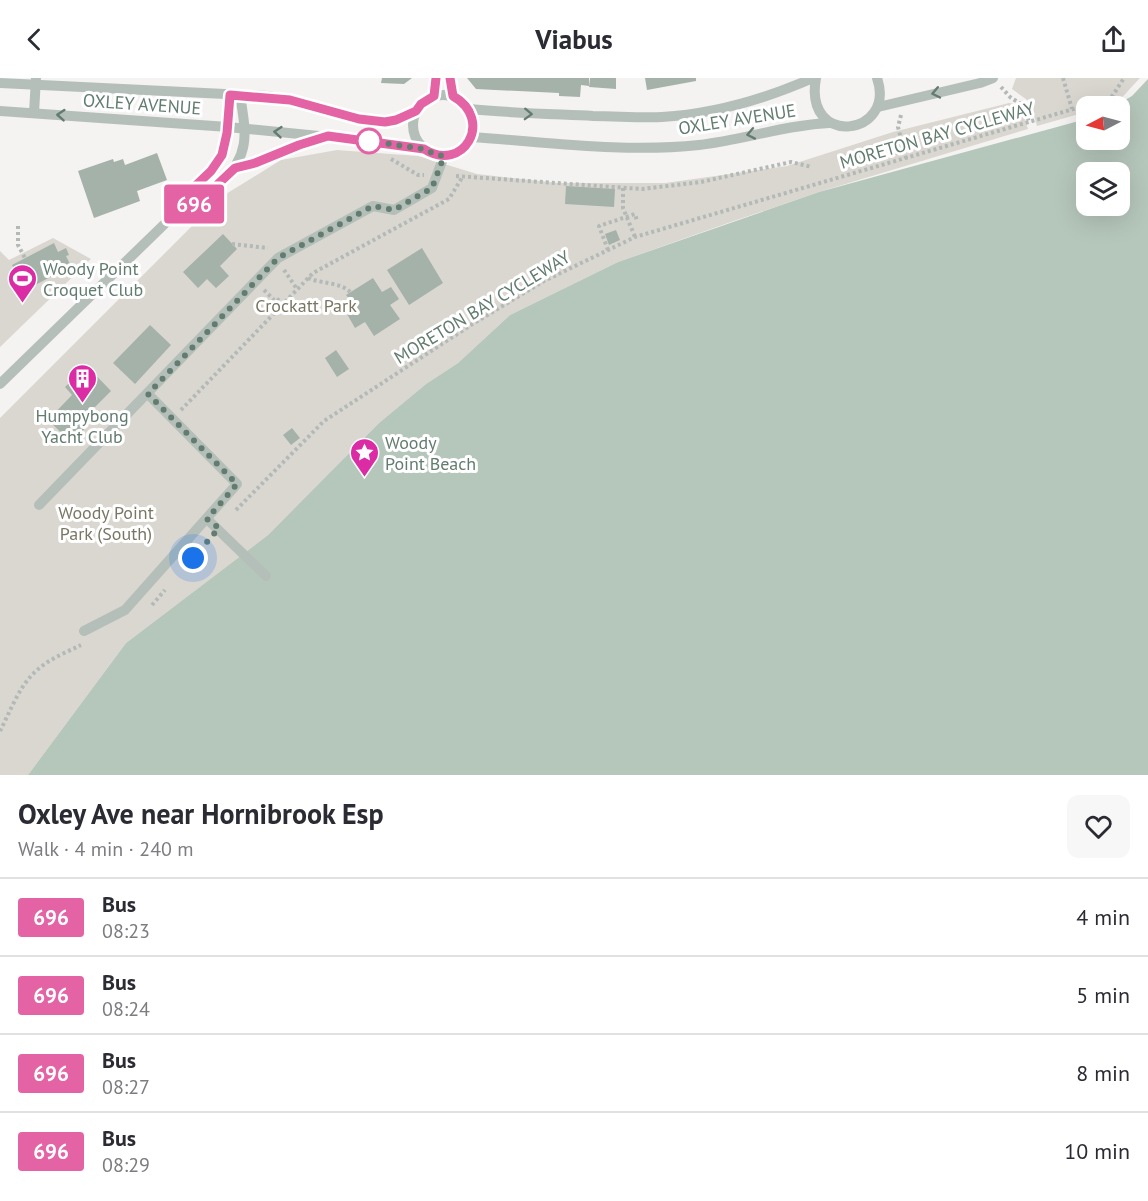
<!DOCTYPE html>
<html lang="en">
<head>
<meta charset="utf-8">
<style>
  body { margin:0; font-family:"PT Sans",sans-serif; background:#f7f7f7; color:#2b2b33; height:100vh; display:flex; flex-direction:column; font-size:22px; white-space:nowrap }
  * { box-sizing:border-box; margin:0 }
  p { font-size:20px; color:#7c7c81 }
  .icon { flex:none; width:33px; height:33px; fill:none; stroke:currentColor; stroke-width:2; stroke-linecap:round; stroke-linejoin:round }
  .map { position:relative; height:697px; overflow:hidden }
  .details { display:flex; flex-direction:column; background:#fff; flex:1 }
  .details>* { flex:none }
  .badge { padding:0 12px; border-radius:4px; font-size:21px; line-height:39px }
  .needle { width:39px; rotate:264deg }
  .fabs { position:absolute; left:1076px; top:18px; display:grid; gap:12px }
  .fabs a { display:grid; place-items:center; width:54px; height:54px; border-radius:12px; background:#fff; box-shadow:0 6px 24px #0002; font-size:30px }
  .you { position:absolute; width:30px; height:30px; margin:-15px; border:4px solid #fff; border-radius:50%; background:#1a73e8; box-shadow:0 0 0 9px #1a73e833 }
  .map>.badge { position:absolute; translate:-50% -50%; box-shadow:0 0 0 3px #fff }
  .round { display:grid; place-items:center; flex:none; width:63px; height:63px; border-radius:12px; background:#f7f7f7 }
  .head { display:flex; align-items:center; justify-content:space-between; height:102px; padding:0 18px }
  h1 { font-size:28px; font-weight:600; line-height:45px }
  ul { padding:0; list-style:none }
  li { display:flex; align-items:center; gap:18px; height:78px; padding:0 18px; border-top:2px solid #e1e1e2 }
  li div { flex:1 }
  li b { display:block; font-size:22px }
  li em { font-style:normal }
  li .badge { min-width:66px; font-weight:700; text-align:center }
  header { display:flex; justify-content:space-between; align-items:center; height:78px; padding:0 18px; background:#fff; font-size:27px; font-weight:600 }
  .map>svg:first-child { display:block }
  .green { fill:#dad7d1 }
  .water { fill:#b5c6bb; fill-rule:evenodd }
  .building { fill:#a4b2a9 }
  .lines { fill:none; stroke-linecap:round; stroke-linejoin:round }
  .path { stroke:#b3b9b6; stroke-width:4; stroke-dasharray:3 3; stroke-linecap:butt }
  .minor { stroke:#b5bfba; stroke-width:10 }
  .oneway { stroke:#627c6f }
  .line-casing { stroke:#fff; stroke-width:14 }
  .line { stroke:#e463a4; stroke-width:9 }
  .walk { stroke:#627c6f; stroke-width:6; stroke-dasharray:0 10.8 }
  .stop-dot { fill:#fff; stroke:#e463a4; stroke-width:3 }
  .labels { text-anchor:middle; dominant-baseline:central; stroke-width:6; stroke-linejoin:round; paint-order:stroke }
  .street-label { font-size:18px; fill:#627c6f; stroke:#fff }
  .poi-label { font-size:18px; fill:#627c6f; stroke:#fff; text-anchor:start }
  .park-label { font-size:18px; fill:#797664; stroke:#fff }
</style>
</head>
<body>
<header><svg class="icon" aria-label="back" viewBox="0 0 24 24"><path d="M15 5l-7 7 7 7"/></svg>Viabus<svg class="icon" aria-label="share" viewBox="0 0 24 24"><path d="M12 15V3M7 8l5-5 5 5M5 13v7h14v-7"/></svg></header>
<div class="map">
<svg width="1148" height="697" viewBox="0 0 1148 697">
  <rect width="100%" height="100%" fill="#f5f2f2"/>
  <!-- green -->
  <g class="green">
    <path d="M1016 0H1140C1118 23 1120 28 1086 28V34L1037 48 1030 24 1012 11Z"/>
    <polygon points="1009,25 1020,27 1028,51 819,114 728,145 618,184 510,237 458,285 426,306 379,345 268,457 126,565 28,697 0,697 0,340 221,119 281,82 337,72 418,78 477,96 558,105 665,105 787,88 893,54"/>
    <polygon points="53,160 91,181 0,269 0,173 9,182"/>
  </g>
  <!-- water -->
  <path class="water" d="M1148 1V697H28L126 565 268 457 379 345 426 306 458 285 510 237 618 184 819 114 1086 41V62H1119V28H1115L1132 18ZM1086 94H1119V128H1086Z"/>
  <!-- building -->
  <g class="building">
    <polygon points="382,0 412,0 404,6 381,5"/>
    <polygon points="467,0 589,0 589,8 581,7 580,19 559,18 559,15 476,11"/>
    <polygon points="590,0 616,0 616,11 589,9"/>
    <polygon points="645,0 696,0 696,3 647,12"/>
    <polygon points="898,64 901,75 889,79 886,68"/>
    <polygon points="157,75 167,102 137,113 140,123 94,140 78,93 113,81 114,84 123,81 125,87"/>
    <polygon points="566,108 615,111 614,129 565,126"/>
    <polygon points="616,152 620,162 609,167 605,156"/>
    <polygon points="223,156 237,171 220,188 229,198 216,210 207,201 198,210 183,194"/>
    <polygon points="54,165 58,174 66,170 69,177 66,178 70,186 66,188 67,190 26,212 12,187"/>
    <polygon points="422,170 443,205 409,227 387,192"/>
    <polygon points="550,181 555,191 544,197 539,187"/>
    <polygon points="373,200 382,214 391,209 399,221 390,227 400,241 374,258 365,244 355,250 347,236 356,230 346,217"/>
    <polygon points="150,247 171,267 135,306 113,285"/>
    <polygon points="336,272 349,291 337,299 325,280"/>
    <polygon points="87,288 111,313 91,333 96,338 72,365 48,342 72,317 65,309"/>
    <polygon points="292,350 300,360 291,367 283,357"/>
  </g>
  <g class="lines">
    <!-- path -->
    <g class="path">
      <polyline points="1063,0 1072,31"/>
      <polyline points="1001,9 1011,20 1023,27 1029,44"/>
      <polyline points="901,37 898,49 906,80"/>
      <polyline points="391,81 418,97 424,97"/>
      <polyline points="456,98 642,111 701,104 791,84 812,89"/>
      <polyline points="623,110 623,130 635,159"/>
      <polyline points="18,148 18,167 25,180"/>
      <polyline points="232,166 268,170"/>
      <polyline points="608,172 599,148 635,136 637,143"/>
      <polyline points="284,192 297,211"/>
      <path d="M308 200C322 206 340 204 350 214"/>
      <polyline points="264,212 274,222 276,220 283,226"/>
      <polyline points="181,332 313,195 449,121 463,98"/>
      <polyline points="236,432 324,343 471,247 544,203 635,159 1111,20 1124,0"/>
      <polyline points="152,527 165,512"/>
      <path d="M0 653C10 634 18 611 33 596 46 582 65 575 81 567"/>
    </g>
    <!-- minor -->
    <g class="minor">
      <polyline points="450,0 453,18"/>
      <path d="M816 0C803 71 897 58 877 0"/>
      <polyline points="0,5 268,18 289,22 372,43 396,42 416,33"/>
      <circle cx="443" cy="47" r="30"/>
      <polyline points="434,18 436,0"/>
      <polyline points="878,29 980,5 993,0"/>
      <path d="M469 31C511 35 552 36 593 38 616 38 639 40 662 39 714 36 765 21 813 0"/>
      <polyline points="0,33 228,49 389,65 424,71"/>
      <polyline points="34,35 36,0"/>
      <path d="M471 59C547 64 624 75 699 67 743 62 785 47 829 45"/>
      <path d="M235 90C266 83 293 69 323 60"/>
      <path d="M181 130C200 123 206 118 221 105 251 76 246 55 240 17"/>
      <polyline points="0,306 181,130 190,113 211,93 222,77 227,55 230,17"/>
      <polyline points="39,427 278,180 373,128 394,132 432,110 444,78"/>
      <polyline points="207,441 266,498"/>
      <polyline points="84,553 125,532 237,406 148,316"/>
    </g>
  </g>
  <!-- one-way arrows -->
  <defs><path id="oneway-chevron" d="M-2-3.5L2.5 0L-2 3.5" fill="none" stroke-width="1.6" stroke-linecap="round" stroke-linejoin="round" transform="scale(1.5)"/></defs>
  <g class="oneway">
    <use href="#oneway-chevron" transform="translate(936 15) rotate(168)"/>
    <use href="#oneway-chevron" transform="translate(528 36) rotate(2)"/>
    <use href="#oneway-chevron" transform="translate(61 37) rotate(-176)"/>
    <use href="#oneway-chevron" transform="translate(278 54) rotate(-175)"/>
    <use href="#oneway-chevron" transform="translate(751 56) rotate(169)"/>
  </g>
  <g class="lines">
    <defs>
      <path id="line" d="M436 0 434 18 421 26 416 33 396 42 385 44 359 41 290 22 230 17 227 55 222 77 211 93 190 113 181 130 200 123 235 90 255 85 299 67 328 58 424 71C463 96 495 42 453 18L450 0"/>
    </defs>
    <!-- line casing -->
    <use href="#line" class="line-casing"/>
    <!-- line -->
    <use href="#line" class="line"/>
    <!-- walk -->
    <polyline class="walk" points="193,480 219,450 207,441 237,406 148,316 278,180 373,128 394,132 432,110 444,78 437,77 424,71 369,63"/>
  </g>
  <!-- icons -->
  <defs>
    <symbol id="stadium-pin" viewBox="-11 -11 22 30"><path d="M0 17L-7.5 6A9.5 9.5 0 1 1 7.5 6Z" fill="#db2ca5" stroke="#fff"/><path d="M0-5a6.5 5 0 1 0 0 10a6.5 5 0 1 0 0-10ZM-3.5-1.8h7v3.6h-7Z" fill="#fff"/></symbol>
    <symbol id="building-pin" viewBox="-11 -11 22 30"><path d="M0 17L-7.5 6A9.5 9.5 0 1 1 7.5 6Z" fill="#db2ca5" stroke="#fff"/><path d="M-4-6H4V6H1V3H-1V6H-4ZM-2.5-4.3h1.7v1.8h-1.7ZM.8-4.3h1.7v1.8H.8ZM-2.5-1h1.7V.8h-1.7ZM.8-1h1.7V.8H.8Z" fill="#fff"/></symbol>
    <symbol id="sight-pin" viewBox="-11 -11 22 30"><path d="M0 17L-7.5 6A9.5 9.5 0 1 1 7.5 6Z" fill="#db2ca5" stroke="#fff"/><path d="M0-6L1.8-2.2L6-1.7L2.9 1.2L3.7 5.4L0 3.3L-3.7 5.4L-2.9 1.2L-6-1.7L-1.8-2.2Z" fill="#fff"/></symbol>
  </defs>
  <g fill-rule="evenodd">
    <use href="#stadium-pin" x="6" y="184" width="33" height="45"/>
    <use href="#building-pin" x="66" y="284" width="33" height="45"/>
    <use href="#sight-pin" x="348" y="358" width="33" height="45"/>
  </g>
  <!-- markers -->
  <circle class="stop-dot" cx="369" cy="63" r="12"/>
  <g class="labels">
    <!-- street labels -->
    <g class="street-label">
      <text transform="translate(142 26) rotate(4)">OXLEY AVENUE</text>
      <text transform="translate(737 41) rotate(-9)">OXLEY AVENUE</text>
      <text transform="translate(937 57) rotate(-16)">MORETON BAY CYCLEWAY</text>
      <text transform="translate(482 229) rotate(-31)">MORETON BAY CYCLEWAY</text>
    </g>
    <!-- poi labels -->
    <g class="poi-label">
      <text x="43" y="190">Woody Point<tspan x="43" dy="21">Croquet Club</tspan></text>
      <text x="82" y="337" text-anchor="middle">Humpybong<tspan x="82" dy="21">Yacht Club</tspan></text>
      <text x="385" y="364">Woody<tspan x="385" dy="21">Point Beach</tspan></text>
    </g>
    <!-- park labels -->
    <g class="park-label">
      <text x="306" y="227">Crockatt Park</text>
      <text x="106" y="434">Woody Point<tspan x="106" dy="21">Park (South)</tspan></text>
    </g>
  </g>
</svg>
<div class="fabs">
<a><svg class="needle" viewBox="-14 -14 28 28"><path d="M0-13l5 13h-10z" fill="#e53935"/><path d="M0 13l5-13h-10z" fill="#7c7c81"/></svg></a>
<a><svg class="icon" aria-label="layers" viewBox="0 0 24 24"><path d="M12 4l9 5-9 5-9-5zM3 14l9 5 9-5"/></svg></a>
</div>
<div class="you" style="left:193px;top:480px"></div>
<b class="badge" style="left:194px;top:126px;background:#e463a4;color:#fff">696</b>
</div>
<section class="details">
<div class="head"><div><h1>Oxley Ave near Hornibrook Esp</h1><p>Walk · 4 min · 240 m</p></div><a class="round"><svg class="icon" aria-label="heart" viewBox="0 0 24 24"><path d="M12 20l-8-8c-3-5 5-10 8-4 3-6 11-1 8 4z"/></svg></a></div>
<ul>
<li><span class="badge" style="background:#e463a4;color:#fff">696</span><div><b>Bus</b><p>08:23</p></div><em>4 min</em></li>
<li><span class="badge" style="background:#e463a4;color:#fff">696</span><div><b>Bus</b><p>08:24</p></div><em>5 min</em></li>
<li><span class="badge" style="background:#e463a4;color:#fff">696</span><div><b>Bus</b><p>08:27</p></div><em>8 min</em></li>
<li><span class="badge" style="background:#e463a4;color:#fff">696</span><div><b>Bus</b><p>08:29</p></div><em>10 min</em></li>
</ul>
</section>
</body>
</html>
